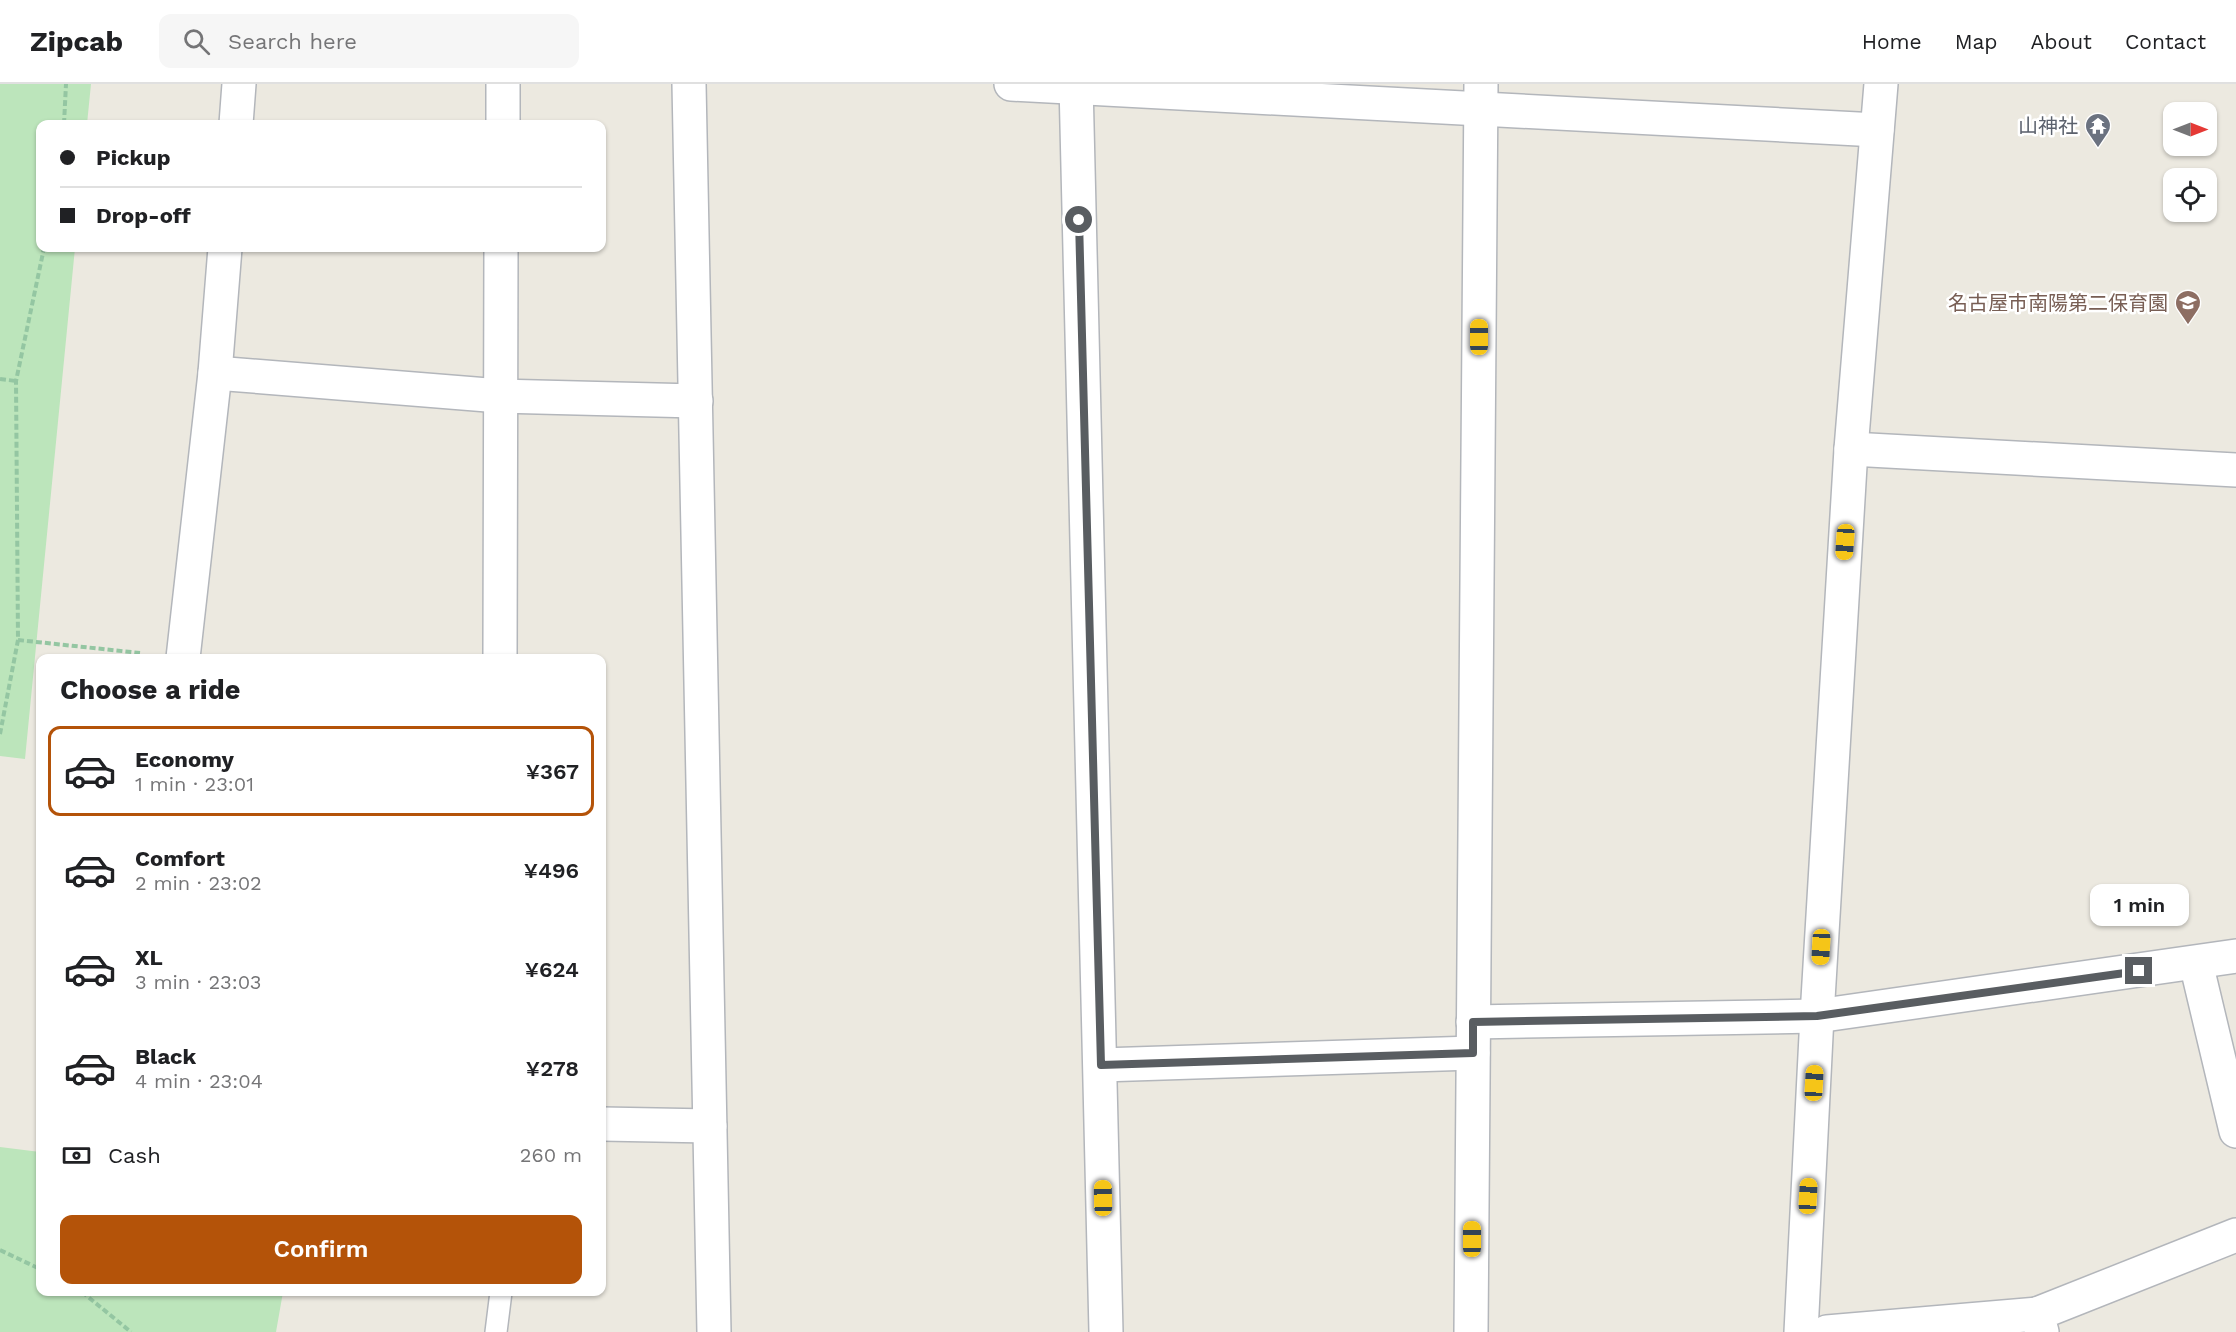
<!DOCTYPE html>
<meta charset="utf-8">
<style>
:root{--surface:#fff;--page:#f6f6f6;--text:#202124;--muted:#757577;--line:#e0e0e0;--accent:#b45309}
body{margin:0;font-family:"Work Sans","Noto Sans JP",sans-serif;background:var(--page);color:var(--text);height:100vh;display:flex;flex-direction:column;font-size:22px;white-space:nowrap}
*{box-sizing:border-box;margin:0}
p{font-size:20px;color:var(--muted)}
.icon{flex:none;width:33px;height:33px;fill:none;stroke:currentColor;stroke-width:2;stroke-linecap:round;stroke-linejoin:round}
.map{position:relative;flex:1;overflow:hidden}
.sheet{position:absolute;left:36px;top:570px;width:570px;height:642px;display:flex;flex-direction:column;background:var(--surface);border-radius:12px;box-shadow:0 2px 4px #0004}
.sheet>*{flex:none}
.top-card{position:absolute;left:36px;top:36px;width:570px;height:132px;border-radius:12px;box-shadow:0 2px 4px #0004;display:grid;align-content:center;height:132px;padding:0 24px;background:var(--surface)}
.needle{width:39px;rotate:90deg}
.tools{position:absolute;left:2163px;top:18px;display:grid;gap:12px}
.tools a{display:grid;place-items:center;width:54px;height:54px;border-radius:12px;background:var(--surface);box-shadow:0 2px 4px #0004;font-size:30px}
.end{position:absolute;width:27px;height:27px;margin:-14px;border:8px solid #595d61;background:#fff;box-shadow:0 0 0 3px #fff}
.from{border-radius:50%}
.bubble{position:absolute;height:42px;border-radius:12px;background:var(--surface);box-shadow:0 2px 4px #0004;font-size:20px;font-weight:600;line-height:42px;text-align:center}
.car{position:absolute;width:18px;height:36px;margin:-18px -9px;border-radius:8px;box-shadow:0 0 4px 2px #0007;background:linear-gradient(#f5c518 24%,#345 0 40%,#f5c518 0 76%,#345 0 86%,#f5c518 0)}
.top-card b{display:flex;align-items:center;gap:21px;height:57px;font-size:22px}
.top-card b+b{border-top:2px solid var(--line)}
.top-card i{width:15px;height:15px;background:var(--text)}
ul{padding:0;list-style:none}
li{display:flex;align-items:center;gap:18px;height:90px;margin:0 12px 9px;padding:0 12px;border:3px solid transparent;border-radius:12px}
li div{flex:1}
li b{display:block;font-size:22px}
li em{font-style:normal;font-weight:600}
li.current{border-color:var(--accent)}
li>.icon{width:54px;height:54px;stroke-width:1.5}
h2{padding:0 24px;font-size:27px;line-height:72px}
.pay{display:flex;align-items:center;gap:15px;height:66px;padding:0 24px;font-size:22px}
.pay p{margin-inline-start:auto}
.button{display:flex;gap:12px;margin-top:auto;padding:12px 24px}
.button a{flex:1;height:69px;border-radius:12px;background:var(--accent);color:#fff;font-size:24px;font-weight:600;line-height:69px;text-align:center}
header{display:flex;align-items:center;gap:36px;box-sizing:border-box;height:84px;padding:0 30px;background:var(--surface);border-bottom:2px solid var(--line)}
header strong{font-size:28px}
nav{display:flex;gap:33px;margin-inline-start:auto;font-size:21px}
.search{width:420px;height:54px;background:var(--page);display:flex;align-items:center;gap:15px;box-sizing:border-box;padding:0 21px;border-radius:12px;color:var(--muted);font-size:22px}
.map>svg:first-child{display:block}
</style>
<header>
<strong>Zipcab</strong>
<div class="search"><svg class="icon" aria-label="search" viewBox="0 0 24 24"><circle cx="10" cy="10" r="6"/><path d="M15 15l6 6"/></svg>Search here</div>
<nav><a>Home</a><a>Map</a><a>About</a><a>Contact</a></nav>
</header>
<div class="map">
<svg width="2236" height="1248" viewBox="0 0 2236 1248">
<rect width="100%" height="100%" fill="#ece9e0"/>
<g fill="#bce5bb">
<polygon points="0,0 91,0 87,40 40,40 40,164 75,164 25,675 0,672"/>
<polygon points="0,1063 40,1068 40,1208 283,1208 276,1248 0,1248"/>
</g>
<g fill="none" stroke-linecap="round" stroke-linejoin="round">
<defs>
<polyline id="lane" points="496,1248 501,1208"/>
<g id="street">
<polyline points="689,0 714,1248"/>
<polyline points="1011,0 1877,46"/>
<polyline points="1076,0 1106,1248"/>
<polyline points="236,40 239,0"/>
<polyline points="503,40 503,0"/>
<polyline points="215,289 500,312 696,317"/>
<polyline points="1851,365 2236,386"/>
<polyline points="183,574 215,289 225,164"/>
<polyline points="500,574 501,164"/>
<polyline points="2196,879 2236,1047"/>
<polyline points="1473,938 1817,932 2236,872"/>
<polyline points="1101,981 1473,969"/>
<polyline points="602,1040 710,1042"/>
<polyline points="1471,1248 1481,0"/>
<polyline points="1801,1248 1817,932 1851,365 1881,0"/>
<polyline points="1827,1248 2037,1230"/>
<polyline points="2042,1248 2037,1230 2236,1151"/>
</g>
</defs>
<use href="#lane" stroke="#b3b6bb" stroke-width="24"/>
<use href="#street" stroke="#b3b6bb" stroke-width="36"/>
<g stroke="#94c6a2" stroke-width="4" stroke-dasharray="6 3" stroke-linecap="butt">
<polyline points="64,40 66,0"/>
<polyline points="0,295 16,297"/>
<polyline points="18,556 140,569"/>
<polyline points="0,650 18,556 16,297 44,164"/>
<polyline points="0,1166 40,1185"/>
<polyline points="82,1208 131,1248"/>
</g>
<use href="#lane" stroke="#fff" stroke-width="21"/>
<use href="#street" stroke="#fff" stroke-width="33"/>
</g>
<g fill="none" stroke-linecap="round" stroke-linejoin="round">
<polyline stroke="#595d61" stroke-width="8" points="1079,136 1101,981 1473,969 1473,938 1817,932 2139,887"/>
</g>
<defs>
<symbol id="temple-pin" viewBox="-11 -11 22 30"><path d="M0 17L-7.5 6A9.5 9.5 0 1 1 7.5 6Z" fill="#6b7280" stroke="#fff"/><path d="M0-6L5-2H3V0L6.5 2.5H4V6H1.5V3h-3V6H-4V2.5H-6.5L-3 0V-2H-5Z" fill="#fff"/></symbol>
<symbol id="school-pin" viewBox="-11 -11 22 30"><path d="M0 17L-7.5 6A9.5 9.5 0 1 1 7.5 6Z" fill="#8d6e63" stroke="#fff"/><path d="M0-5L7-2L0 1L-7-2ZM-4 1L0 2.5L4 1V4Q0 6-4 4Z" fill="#fff"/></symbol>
</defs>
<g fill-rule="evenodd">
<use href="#temple-pin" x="2083" y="27" width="30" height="40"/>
<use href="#school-pin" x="2173" y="204" width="30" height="40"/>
</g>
<g text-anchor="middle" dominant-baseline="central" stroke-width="5" stroke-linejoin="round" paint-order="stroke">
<g font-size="20" fill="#5b616d" stroke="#fff" text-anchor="end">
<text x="2078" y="42">山神社</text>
</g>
<g font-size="20" fill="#785e54" stroke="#fff" text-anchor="end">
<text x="2168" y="219">名古屋市南陽第二保育園</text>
</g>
</g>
</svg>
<div class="tools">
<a><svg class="needle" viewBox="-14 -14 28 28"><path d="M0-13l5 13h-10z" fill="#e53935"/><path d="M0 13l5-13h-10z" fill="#757577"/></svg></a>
<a><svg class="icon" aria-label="locate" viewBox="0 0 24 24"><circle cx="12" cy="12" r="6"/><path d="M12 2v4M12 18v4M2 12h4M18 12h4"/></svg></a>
</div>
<i class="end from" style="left:1079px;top:136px"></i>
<i class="end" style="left:2139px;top:887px"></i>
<div class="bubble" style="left:2090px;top:800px;width:99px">1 min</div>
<i class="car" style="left:1479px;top:253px;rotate:0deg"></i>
<i class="car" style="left:1845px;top:458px;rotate:184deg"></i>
<i class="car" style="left:1821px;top:863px;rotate:183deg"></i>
<i class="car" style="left:1814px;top:999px;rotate:3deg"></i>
<i class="car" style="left:1808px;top:1112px;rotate:3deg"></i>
<i class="car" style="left:1103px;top:1114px;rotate:359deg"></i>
<i class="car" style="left:1472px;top:1155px;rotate:0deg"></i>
<div class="top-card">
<b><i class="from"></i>Pickup</b>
<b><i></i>Drop-off</b>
</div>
<section class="sheet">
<h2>Choose a ride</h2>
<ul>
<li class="current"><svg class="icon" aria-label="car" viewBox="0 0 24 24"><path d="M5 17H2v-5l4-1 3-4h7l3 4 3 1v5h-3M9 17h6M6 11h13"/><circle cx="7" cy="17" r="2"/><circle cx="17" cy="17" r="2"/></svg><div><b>Economy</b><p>1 min · 23:01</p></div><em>¥367</em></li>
<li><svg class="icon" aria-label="car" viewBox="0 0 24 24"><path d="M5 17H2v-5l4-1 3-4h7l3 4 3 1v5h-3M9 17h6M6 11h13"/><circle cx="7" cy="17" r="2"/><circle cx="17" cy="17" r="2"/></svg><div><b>Comfort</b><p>2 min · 23:02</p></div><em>¥496</em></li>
<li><svg class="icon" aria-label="car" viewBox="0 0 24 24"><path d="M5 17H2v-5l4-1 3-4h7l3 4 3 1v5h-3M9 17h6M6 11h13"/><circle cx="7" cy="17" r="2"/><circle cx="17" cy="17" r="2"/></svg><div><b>XL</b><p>3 min · 23:03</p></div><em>¥624</em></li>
<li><svg class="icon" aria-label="car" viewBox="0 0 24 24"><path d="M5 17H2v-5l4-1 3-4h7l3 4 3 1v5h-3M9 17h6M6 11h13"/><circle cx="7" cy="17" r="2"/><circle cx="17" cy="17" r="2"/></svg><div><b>Black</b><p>4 min · 23:04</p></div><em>¥278</em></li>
</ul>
<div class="pay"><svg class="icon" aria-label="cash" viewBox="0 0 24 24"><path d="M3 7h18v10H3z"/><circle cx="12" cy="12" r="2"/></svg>Cash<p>260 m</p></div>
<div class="button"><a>Confirm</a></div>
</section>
</div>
